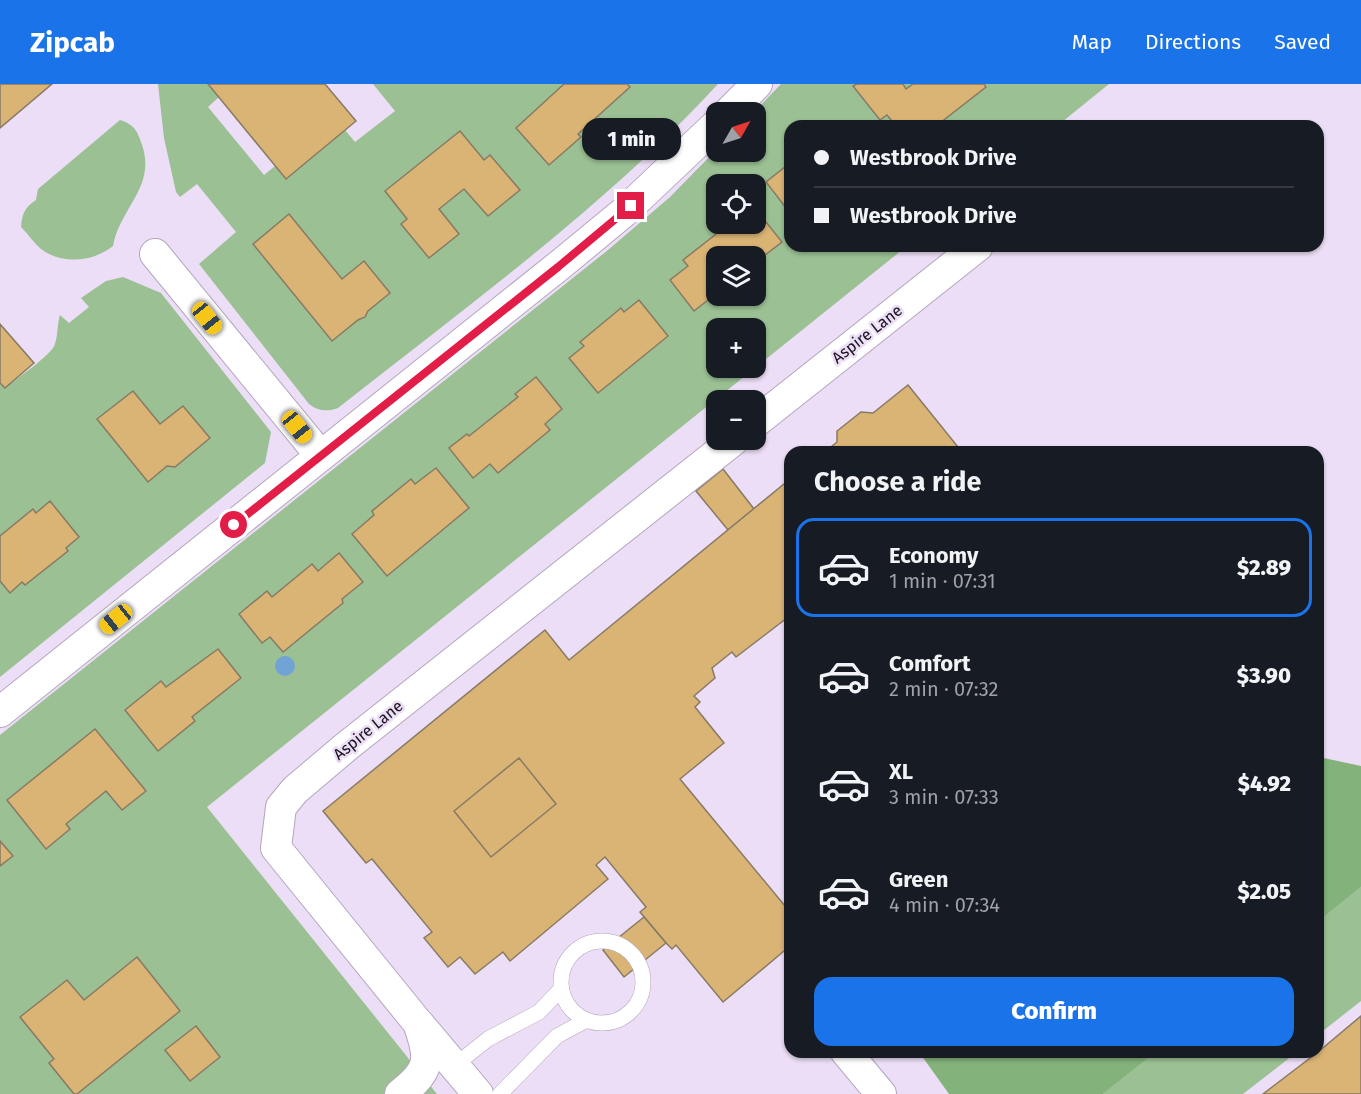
<!DOCTYPE html>
<meta charset="utf-8">
<style>
:root{--surface:#171b24;--page:#242831;--text:#f1f3f6;--muted:#9ea1a6;--line:#363941;--accent:#1a73e8}
body{margin:0;font-family:"Fira Sans",sans-serif;background:var(--page);color:var(--text);height:100vh;display:flex;flex-direction:column;font-size:22px;white-space:nowrap}
*{box-sizing:border-box;margin:0}
p{font-size:20px;color:var(--muted)}
.icon{flex:none;width:33px;height:33px;fill:none;stroke:currentColor;stroke-width:2;stroke-linecap:round;stroke-linejoin:round}
.map{position:relative;flex:1;overflow:hidden}
.panel{position:absolute;left:784px;top:362px;width:540px;height:612px;display:flex;flex-direction:column;background:var(--surface);border-radius:18px;box-shadow:0 2px 4px #0004}
.panel>*{flex:none}
.guide{position:absolute;left:784px;top:36px;width:540px;height:132px;border-radius:18px;box-shadow:0 2px 4px #0004;display:grid;align-content:center;height:132px;padding:0 30px;background:var(--surface)}
.needle{width:39px;rotate:51deg}
.fabs{position:absolute;left:706px;top:18px;display:grid;gap:12px}
.fabs a{display:grid;place-items:center;width:60px;height:60px;border-radius:12px;background:var(--surface);box-shadow:0 2px 4px #0004;font-size:30px}
.end{position:absolute;width:27px;height:27px;margin:-14px;border:8px solid #e11d48;background:#fff;box-shadow:0 0 0 3px #fff}
.from{border-radius:50%}
.bubble{position:absolute;height:42px;border-radius:18px;background:var(--surface);box-shadow:0 2px 4px #0004;font-size:20px;font-weight:800;line-height:42px;text-align:center}
.car{position:absolute;width:18px;height:36px;margin:-18px -9px;border-radius:8px;box-shadow:0 0 4px 2px #0007;background:linear-gradient(#f5c518 24%,#345 0 40%,#f5c518 0 76%,#345 0 86%,#f5c518 0)}
.guide b{display:flex;align-items:center;gap:21px;height:57px;font-size:22px}
.guide b+b{border-top:2px solid var(--line)}
.guide i{width:15px;height:15px;background:var(--text)}
ul{padding:0;list-style:none}
li{display:flex;align-items:center;gap:18px;height:99px;margin:0 12px 9px;padding:0 18px;border:3px solid transparent;border-radius:18px}
li div{flex:1}
li b{display:block;font-size:22px}
li em{font-style:normal;font-weight:800}
li.active{border-color:var(--accent)}
li>.icon{width:54px;height:54px;stroke-width:1.5}
h2{padding:0 30px;font-size:27px;line-height:72px}
.cta{display:flex;gap:12px;margin-top:auto;padding:12px 30px}
.cta a{flex:1;height:69px;border-radius:18px;background:var(--accent);color:#fff;font-size:24px;font-weight:800;line-height:69px;text-align:center}
header{display:flex;align-items:center;gap:36px;box-sizing:border-box;height:84px;padding:0 30px;background:var(--accent);color:#fff}
header strong{font-size:28px}
nav{display:flex;gap:33px;margin-inline-start:auto;font-size:21px}
.map>svg:first-child{display:block}
</style>
<header>
<strong>Zipcab</strong>
<nav><a>Map</a><a>Directions</a><a>Saved</a></nav>
</header>
<div class="map">
<svg width="1361" height="1010" viewBox="0 0 1361 1010">
<rect width="100%" height="100%" fill="#ecdef6"/>
<g fill="#9ac093" fill-rule="evenodd">
<path d="M158,0H208L219,13L208,23L264,91L275,82L286,95L345,46L355,58L395,27L373,0H718C606,122 468,221 338,324C328,328 317,327 309,320L199,180L236,148L197,100L180,113L176,108L164,54Z"/>
<path d="M781,0H1109L1057,42H790V162H907L756,283V244H717V284H755L207,723L437,1010H0V651L608,166L670,113L717,65L756,68L754,28ZM717,100H756V140H717ZM717,172H756V212H717Z"/>
<path d="M120,36C133,40 137,46 141,58C158,102 120,123 113,162C93,178 62,181 41,165C34,159 28,150 21,143C22,130 25,123 36,116L38,105Z"/>
<path d="M123,193L161,209L271,348L265,379L0,593V299L5,304C17,294 52,271 55,260C58,250 57,241 60,231L69,239L89,223L81,214L106,197Z"/>
<polygon points="1361,803 1361,917 1319,950 1319,837"/>
<polygon points="1156,968 1297,968 1243,1010 1103,1010"/>
</g>
<g fill="#83b27b">
<polygon points="1319,673 1361,682 1361,803 1319,837"/>
<polygon points="919,968 1156,968 1103,1010 949,1010"/>
</g>
<circle fill="#71a3d5" cx="285" cy="582" r="10"/>
<g fill="#dab475" stroke="#887a64" stroke-width="1.5">
<polygon points="0,0 52,0 0,44"/>
<polygon points="208,0 325,0 356,37 286,95"/>
<polygon points="564,0 627,0 630,3 578,50 581,53 549,81 516,44"/>
<polygon points="857,0 903,0 906,5 913,0 984,0 986,3 936,42 896,42 887,31 880,36 853,2"/>
<polygon points="460,47 484,76 490,71 520,106 488,132 464,105 439,125 459,150 429,174 401,140 407,135 385,107"/>
<polygon points="790,79 790,129 766,98"/>
<polygon points="758,128 782,158 756,178 756,172 717,172 717,209 694,227 670,196 688,182 683,176 729,140 736,140 739,143 743,140 756,140"/>
<polygon points="289,130 342,195 364,177 390,209 368,227 365,233 358,236 332,257 253,160"/>
<polygon points="639,216 668,252 598,309 569,274 584,262 580,258 621,224 624,228"/>
<polygon points="0,240 34,279 5,304 0,299"/>
<polygon points="536,293 562,325 545,340 550,346 498,389 490,380 473,394 449,364 467,350 469,352 518,313 515,310"/>
<polygon points="908,301 962,368 825,368 837,358 837,347 861,328 873,329"/>
<polygon points="133,307 160,340 183,322 210,354 175,383 167,382 148,398 97,335"/>
<polygon points="436,384 469,424 387,492 352,450 374,431 372,427 411,395 415,400"/>
<polygon points="723,385 754,425 728,446 696,407"/>
<polygon points="790,395 790,538 787,534 736,573 732,568 712,584 715,594 694,612 700,618 695,623 724,659 680,695 790,828 790,862 723,918 676,861 672,865 666,859 640,828 646,823 605,773 596,781 608,795 510,877 503,868 475,890 460,873 448,883 424,854 432,848 372,775 366,779 323,727 545,546 569,576"/>
<polygon points="50,417 79,453 66,464 68,467 25,501 22,498 10,509 0,497 0,452 33,425 36,429"/>
<polygon points="339,469 363,498 342,515 343,519 283,568 270,553 262,559 239,530 267,507 272,513 312,480 318,487"/>
<polygon points="218,565 241,594 192,633 195,637 158,667 125,626 161,597 166,603"/>
<polygon points="95,645 146,707 122,726 106,707 66,740 70,745 46,765 7,716"/>
<polygon points="519,674 556,720 491,773 454,727"/>
<polygon points="0,757 13,772 0,782"/>
<polygon points="644,833 666,859 624,893 603,866"/>
<polygon points="137,873 180,927 77,1010 74,1010 49,979 54,975 20,933 67,896 84,916"/>
<polygon points="1361,932 1361,1010 1263,1010 1318,968"/>
<polygon points="196,942 220,973 190,997 165,966"/>
</g>
<g fill="none" stroke-linecap="round" stroke-linejoin="round">
<defs>
<g id="lane">
<circle cx="602" cy="898" r="41"/>
<polyline points="454,982 488,955 539,928 560,906"/>
<polyline points="500,1010 557,952 585,937"/>
</g>
<g id="street">
<polyline points="729,28 757,0"/>
<polyline points="155,170 320,371"/>
<polyline points="756,338 978,162"/>
<polyline points="0,628 561,180 624,128 717,40"/>
<polyline points="420,941 478,1010"/>
<polyline points="846,968 881,1010"/>
<path d="M400,1010C431,986 431,975 418,939L276,764L281,723L295,706L347,662L734,356"/>
</g>
</defs>
<use href="#lane" stroke="#b4a6bd" stroke-width="16"/>
<use href="#street" stroke="#b4a6bd" stroke-width="32"/>
<use href="#lane" stroke="#fff" stroke-width="15"/>
<use href="#street" stroke="#fff" stroke-width="30"/>
</g>
<g fill="none" stroke-linecap="round" stroke-linejoin="round">
<polyline stroke="#e11d48" stroke-width="8" points="234,441 558,183 631,122"/>
</g>
<g text-anchor="middle" dominant-baseline="central" stroke-width="5" stroke-linejoin="round" paint-order="stroke">
<g font-size="16" fill="#1a141d" stroke="#ecdef6">
<text transform="translate(867 250) rotate(-38)">Aspire Lane</text>
<text transform="translate(368 646) rotate(-39)">Aspire Lane</text>
</g>
</g>
</svg>
<div class="fabs">
<a><svg class="needle" viewBox="-14 -14 28 28"><path d="M0-13l5 13h-10z" fill="#e53935"/><path d="M0 13l5-13h-10z" fill="#9ea1a6"/></svg></a>
<a><svg class="icon" aria-label="locate" viewBox="0 0 24 24"><circle cx="12" cy="12" r="6"/><path d="M12 2v4M12 18v4M2 12h4M18 12h4"/></svg></a>
<a><svg class="icon" aria-label="layers" viewBox="0 0 24 24"><path d="M12 4l9 5-9 5-9-5zM3 14l9 5 9-5"/></svg></a>
<a>+</a>
<a>−</a>
</div>
<i class="end from" style="left:234px;top:441px"></i>
<i class="end" style="left:631px;top:122px"></i>
<div class="bubble" style="left:582px;top:34px;width:99px">1 min</div>
<i class="car" style="left:207px;top:234px;rotate:141deg"></i>
<i class="car" style="left:297px;top:343px;rotate:141deg"></i>
<i class="car" style="left:116px;top:535px;rotate:231deg"></i>
<div class="guide">
<b><i class="from"></i>Westbrook Drive</b>
<b><i></i>Westbrook Drive</b>
</div>
<section class="panel">
<h2>Choose a ride</h2>
<ul>
<li class="active"><svg class="icon" aria-label="car" viewBox="0 0 24 24"><path d="M5 17H2v-5l4-1 3-4h7l3 4 3 1v5h-3M9 17h6M6 11h13"/><circle cx="7" cy="17" r="2"/><circle cx="17" cy="17" r="2"/></svg><div><b>Economy</b><p>1 min · 07:31</p></div><em>$2.89</em></li>
<li><svg class="icon" aria-label="car" viewBox="0 0 24 24"><path d="M5 17H2v-5l4-1 3-4h7l3 4 3 1v5h-3M9 17h6M6 11h13"/><circle cx="7" cy="17" r="2"/><circle cx="17" cy="17" r="2"/></svg><div><b>Comfort</b><p>2 min · 07:32</p></div><em>$3.90</em></li>
<li><svg class="icon" aria-label="car" viewBox="0 0 24 24"><path d="M5 17H2v-5l4-1 3-4h7l3 4 3 1v5h-3M9 17h6M6 11h13"/><circle cx="7" cy="17" r="2"/><circle cx="17" cy="17" r="2"/></svg><div><b>XL</b><p>3 min · 07:33</p></div><em>$4.92</em></li>
<li><svg class="icon" aria-label="car" viewBox="0 0 24 24"><path d="M5 17H2v-5l4-1 3-4h7l3 4 3 1v5h-3M9 17h6M6 11h13"/><circle cx="7" cy="17" r="2"/><circle cx="17" cy="17" r="2"/></svg><div><b>Green</b><p>4 min · 07:34</p></div><em>$2.05</em></li>
</ul>
<div class="cta"><a>Confirm</a></div>
</section>
</div>
